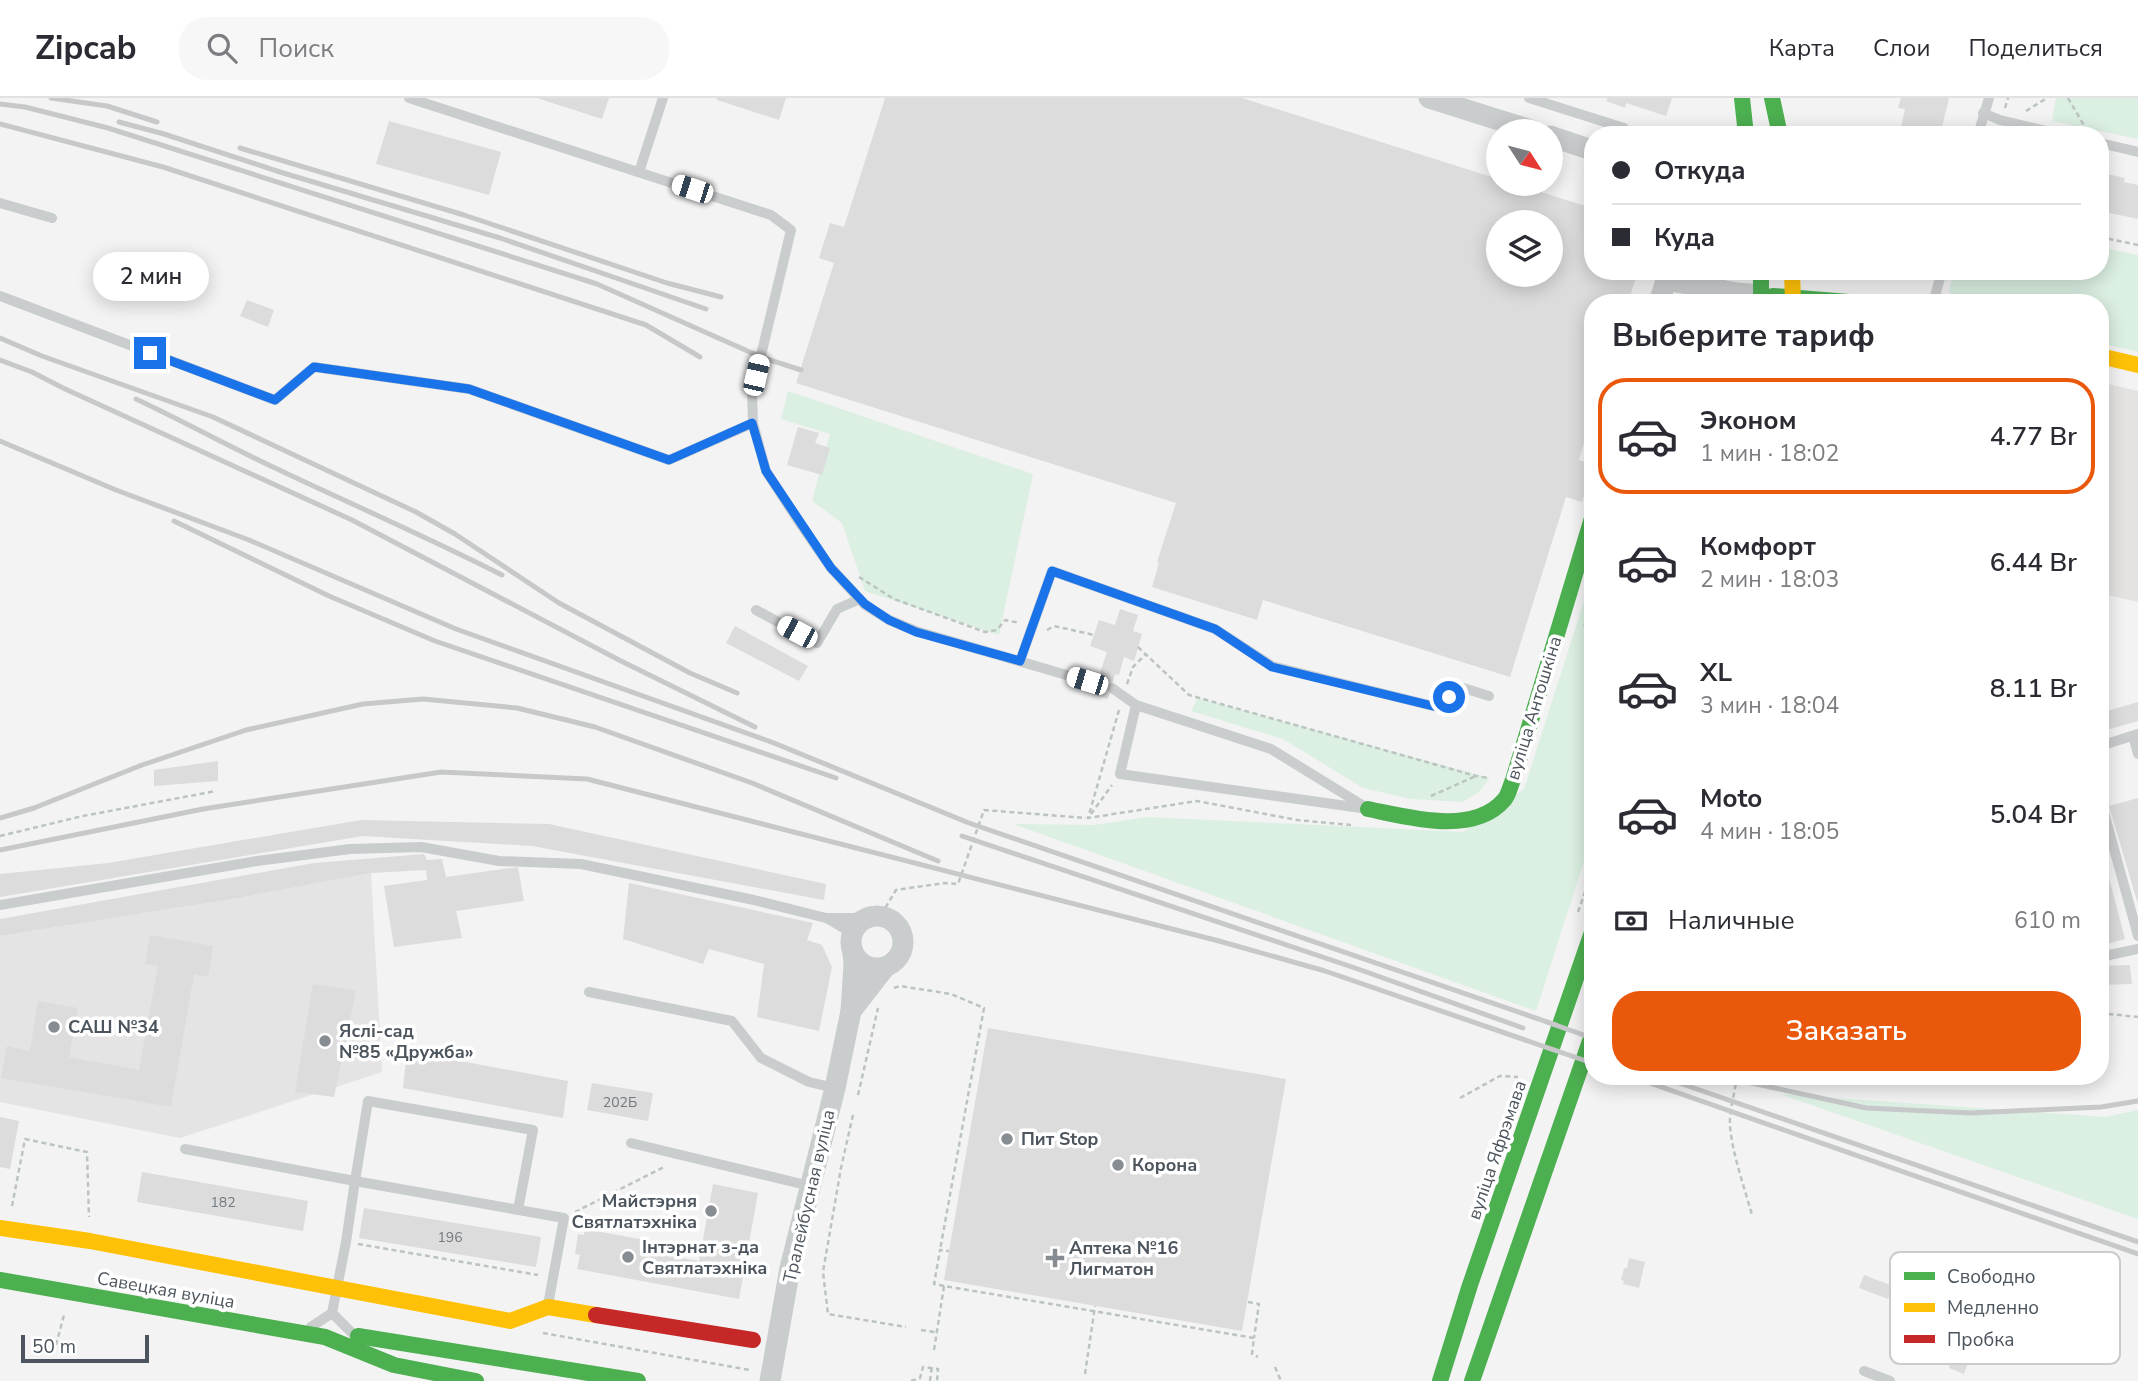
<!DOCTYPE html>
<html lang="ru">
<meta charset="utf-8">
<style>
:root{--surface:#fff;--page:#f7f7f7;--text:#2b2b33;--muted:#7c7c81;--line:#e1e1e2;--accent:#ea580c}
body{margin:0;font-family:"Nunito Sans",sans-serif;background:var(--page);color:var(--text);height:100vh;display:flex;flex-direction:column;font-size:26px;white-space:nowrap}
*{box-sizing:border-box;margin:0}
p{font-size:23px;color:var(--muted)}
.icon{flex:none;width:38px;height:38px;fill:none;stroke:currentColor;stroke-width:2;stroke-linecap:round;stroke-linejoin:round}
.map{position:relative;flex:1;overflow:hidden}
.panel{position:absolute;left:1584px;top:196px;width:525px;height:791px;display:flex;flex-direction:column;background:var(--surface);border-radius:28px;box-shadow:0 4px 18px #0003}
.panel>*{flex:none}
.guide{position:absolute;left:1584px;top:28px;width:525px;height:154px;border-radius:28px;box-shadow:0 4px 18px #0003;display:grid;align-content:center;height:154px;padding:0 28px;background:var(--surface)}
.needle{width:46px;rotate:126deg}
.controls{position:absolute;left:1486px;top:21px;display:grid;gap:14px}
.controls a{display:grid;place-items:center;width:77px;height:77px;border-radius:50%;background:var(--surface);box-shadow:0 4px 18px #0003;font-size:35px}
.scale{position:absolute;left:21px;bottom:18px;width:128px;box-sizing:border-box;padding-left:7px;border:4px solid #4c555d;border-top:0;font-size:19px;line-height:24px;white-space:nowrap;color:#4c555d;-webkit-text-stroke:5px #fff;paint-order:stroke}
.end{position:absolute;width:32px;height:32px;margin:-16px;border:9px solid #1a73e8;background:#fff;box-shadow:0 0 0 4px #fff}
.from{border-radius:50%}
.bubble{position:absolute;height:49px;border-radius:24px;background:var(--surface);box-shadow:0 4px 18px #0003;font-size:23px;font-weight:600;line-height:49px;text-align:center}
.car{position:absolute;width:21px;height:42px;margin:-21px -10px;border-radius:9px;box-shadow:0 0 5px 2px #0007;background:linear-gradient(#fff 24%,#345 0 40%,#fff 0 76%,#345 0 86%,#fff 0)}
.guide b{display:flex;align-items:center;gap:24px;height:66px;font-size:26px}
.guide b+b{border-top:2px solid var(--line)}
.guide i{width:18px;height:18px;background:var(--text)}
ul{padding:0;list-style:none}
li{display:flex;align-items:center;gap:21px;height:116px;margin:0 14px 10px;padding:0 14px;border:4px solid transparent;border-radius:28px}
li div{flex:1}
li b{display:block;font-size:26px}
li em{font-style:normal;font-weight:600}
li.current{border-color:var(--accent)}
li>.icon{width:63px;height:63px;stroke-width:1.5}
h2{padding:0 28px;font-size:32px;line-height:84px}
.pay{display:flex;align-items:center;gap:18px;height:77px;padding:0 28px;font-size:26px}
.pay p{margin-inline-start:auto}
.primary-button{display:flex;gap:14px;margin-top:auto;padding:14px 28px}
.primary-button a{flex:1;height:80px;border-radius:28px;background:var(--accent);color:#fff;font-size:28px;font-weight:600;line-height:80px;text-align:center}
header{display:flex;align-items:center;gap:42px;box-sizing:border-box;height:98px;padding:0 35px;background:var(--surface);border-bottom:2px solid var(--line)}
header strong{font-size:33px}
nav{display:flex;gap:38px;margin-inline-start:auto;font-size:24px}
.search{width:490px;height:63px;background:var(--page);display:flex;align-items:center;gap:18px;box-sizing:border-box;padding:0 24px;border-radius:28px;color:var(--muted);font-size:26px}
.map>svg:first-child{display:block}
</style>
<header>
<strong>Zipcab</strong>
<div class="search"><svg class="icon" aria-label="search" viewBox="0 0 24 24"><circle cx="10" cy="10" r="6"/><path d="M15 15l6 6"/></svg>Поиск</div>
<nav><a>Карта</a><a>Слои</a><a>Поделиться</a></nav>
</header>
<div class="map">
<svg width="2138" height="1283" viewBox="0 0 2138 1283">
<rect width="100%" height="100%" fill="#f3f3f3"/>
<polygon fill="#e4e3e1" points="2100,284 2138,293 2138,504 2100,495"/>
<polygon fill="#e5e4e4" points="371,775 382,974 180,1040 0,1004 0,838 233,801"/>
<g fill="#dbefe2">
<polygon points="2056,0 2138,0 2138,41 2052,23"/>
<polygon points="2100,149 2138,157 2138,254 2100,245 2100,205 1954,205 1949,192 1954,173 2100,173"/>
<polygon points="788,293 1033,376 999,537 865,493 842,425 812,403 830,336 781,321"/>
<polygon points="1592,478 1592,738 1536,913 1013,726 1095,727 1147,719 1463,734 1524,691"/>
<polygon points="1198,600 1490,680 1479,694 1462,704 1411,701 1363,690 1283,641 1191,613"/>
<polygon points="1780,996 2106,1019 2138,1012 2138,1121"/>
</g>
<g fill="#dcdcdd" fill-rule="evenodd">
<polygon points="537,0 609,0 602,21"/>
<polygon points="717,0 786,0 779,22 717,2"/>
<path d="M885,0H1242L1498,81V86H1515L1592,110V173H1638L1628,205H1592V318L1579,362L1592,366V370L1582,404L1566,399L1510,579L1263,502L1257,522L1152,489L1159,465L1157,464L1176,405L796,285L834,165L819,160L830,125L844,129ZM1498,124H1550V177H1498Z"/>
<polygon points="1608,0 1672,0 1666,18 1626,5 1625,10 1606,3"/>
<polygon points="1901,0 1949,0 1940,37 1906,37 1906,35 1900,34 1905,11 1898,10"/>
<polygon points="389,23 501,54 489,97 376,66"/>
<polygon points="2102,75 2125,80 2124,84 2138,87 2138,121 2100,113 2100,78 2102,78"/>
<polygon points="247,202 274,212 268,229 240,218"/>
<polygon points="798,329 819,335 815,345 830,350 822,377 787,367"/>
<polygon points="1120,511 1138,517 1133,533 1142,536 1134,563 1124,559 1119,577 1115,576 1108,601 1084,594 1090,572 1100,575 1107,554 1090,548 1099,522 1115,527"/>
<polygon points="735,528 808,568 799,583 726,545"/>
<polygon points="2138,604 2138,623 2100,634 2100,615"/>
<polygon points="218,663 218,683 154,688 154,672"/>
<polygon points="2138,700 2138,803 2137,803 2109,708"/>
<polygon points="361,722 549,726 826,786 824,802 532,748 363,738 0,799 0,776 108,765"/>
<polygon points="2100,746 2125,841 2100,848"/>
<polygon points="424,756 427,762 442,761 446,779 518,769 524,803 456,813 462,840 394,849 384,788 427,782 426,772 371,775 233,801 0,838 0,821 314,765"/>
<polygon points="629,785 813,825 807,842 822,847 832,869 819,933 757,919 764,866 709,851 703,866 623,841"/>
<polygon points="150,837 213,848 208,879 194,876 171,1009 1,980 7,948 30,953 38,903 78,910 69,959 139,972 158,868 145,866"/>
<polygon points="2130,867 2132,886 2100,887 2100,868"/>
<polygon points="313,886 356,893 334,999 295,994"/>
<polygon points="988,930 1286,981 1242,1233 944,1182"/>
<polygon points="407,953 568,983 563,1020 403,990"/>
<polygon points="592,985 653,995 648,1023 587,1012"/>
<polygon points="0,1019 19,1023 10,1071 0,1069"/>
<polygon points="142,1074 308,1103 303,1133 137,1104"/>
<polygon points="713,1086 758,1095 739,1201 577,1171 580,1157 575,1156 578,1136 584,1137 585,1131 673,1147 671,1158 699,1163"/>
<polygon points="364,1110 541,1139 536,1169 359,1140"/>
<polygon points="1629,1160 1645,1164 1639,1190 1623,1186 1624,1183 1621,1182 1624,1170 1627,1170"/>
<polygon points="1864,1177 1893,1188 1888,1201 1859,1190"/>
<polygon points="1944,1243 1972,1253 1964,1276 1949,1270 1951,1263 1938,1258"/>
</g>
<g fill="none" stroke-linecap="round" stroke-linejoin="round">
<g stroke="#bbc4c1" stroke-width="2.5" stroke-dasharray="5 3.5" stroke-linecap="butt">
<polyline points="2068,0 2089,36"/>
<polyline points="2005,10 2008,0"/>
<polyline points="2026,13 2047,0"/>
<polyline points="1842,30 1853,37"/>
<polyline points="2100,139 2138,147"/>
<polyline points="1869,173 1870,178 1875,173"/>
<polyline points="859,479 894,501 985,534 997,532 1005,522 1020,525"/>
<polyline points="1584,528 1592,516"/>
<polyline points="1047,532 1054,528 1094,537"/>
<polyline points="1138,549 1189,597 1476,678 1489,680"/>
<polyline points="1127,586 1133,569 1146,556"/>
<polyline points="1119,612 1088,720 1197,703 1297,722 1351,727"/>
<polyline points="1431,698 1476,678"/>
<polyline points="1091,716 1112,687"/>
<polyline points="0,738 83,718 216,693"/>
<polyline points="1578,814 1592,774"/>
<polyline points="881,817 896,792 944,785 958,786 984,712 1086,720"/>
<polyline points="894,890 900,888 951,896 984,910 940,1152"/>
<polyline points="2100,915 2138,919"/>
<path d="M1737,978C1735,995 1729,1012 1730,1029C1733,1058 1744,1088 1752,1117"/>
<polyline points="858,997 878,910"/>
<polyline points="1460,1000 1500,978 1518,979"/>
<polyline points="853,1017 841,1070 823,1174 828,1216 906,1229"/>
<polyline points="12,1108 25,1041 87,1054 89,1119"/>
<polyline points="575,1114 666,1068"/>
<polyline points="358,1146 538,1177"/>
<polyline points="944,1188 934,1186 940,1152 949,1153"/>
<polyline points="1248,1204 1259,1206 1254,1240"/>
<polyline points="921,1232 935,1234"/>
<polyline points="543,1235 750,1272"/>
<polyline points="56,1247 64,1217"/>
<polyline points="934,1252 944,1188 1254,1240 1252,1256 1258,1259"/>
<polyline points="1275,1269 1281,1283"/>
<polyline points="1085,1276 1095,1208"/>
<polyline points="911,1283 920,1280 923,1269 938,1271 937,1283"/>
<polyline points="930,1283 932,1267"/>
</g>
<g stroke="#cacdce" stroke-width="10">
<polyline points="409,0 771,117 791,132 752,295 753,325 766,373 801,427 831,470 865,507 889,522 916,533 1087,583"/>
<polyline points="1529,0 1624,30 1622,37"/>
<polyline points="1983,15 2000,22 2063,37"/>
<polyline points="1978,37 1989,0"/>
<polyline points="2100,45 2138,54"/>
<polyline points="639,74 663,0"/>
<polyline points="0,105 52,120"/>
<polyline points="0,198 275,302 314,269 469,291 669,362 753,325"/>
<polyline points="1933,205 1942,173"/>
<polyline points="756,512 817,545 837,511 860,501"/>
<polyline points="1020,563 1052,473 1215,531 1272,568 1437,609 1460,589 1489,598"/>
<polyline points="1112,590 1136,607 1271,651 1362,707"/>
<polyline points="1136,607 1120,676 1368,711"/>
<polyline points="2133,638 2138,656"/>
<polyline points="2100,648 2138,636"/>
<polyline points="2100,700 2138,838"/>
<polyline points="0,807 257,763 350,751 421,749 499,763 581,766 754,802 826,820 865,820"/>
<polyline points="828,821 847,832 851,841"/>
<polyline points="2100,859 2138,851"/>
<polyline points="589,894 732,923 761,960 809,984 835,990"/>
<polyline points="631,1045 810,1088"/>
<polyline points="185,1051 355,1083 368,1003 533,1032 518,1112"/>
<polyline points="332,1215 354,1237"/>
<polyline points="311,1229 332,1215 346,1144 355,1083 564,1120 548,1207"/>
<polyline points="1864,1273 1890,1283"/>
</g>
<g stroke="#cacdce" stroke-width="21">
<polyline points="1429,0 1534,33"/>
<polyline points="1550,38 1592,52"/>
<polyline points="1666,182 1737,195 1762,197"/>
<polyline points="1659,205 1669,173"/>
<circle cx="877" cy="844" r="26"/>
<polyline points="851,913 885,869"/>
<polyline points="770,1283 790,1170 835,990 851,913 854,866 853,854"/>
</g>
<g stroke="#4caf50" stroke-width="16">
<polyline points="1742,0 1746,37"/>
<polyline points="1772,0 1780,37"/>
<polyline points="1761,173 1761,205"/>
<polyline points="1773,198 1861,205"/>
<path d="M1368,711C1408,719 1473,738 1504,702C1509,697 1510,688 1513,682L1592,420"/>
<polyline points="0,1182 325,1239 394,1267 476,1283"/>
<polyline points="358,1238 638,1283"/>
<polyline points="1440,1283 1470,1187 1592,834"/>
<polyline points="1472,1283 1592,937"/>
</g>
<g stroke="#ffc107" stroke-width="16">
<polyline points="1792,173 1793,205"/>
<polyline points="2100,258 2138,267"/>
<polyline points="0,1130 90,1143 510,1223 548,1209 596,1217"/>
</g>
<polyline stroke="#c62828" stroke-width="16" points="596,1217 753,1242"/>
<g stroke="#c6c8c9" stroke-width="5">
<polyline points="51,0 107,8 157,24"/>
<polyline points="0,6 25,9 108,30 597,186 761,259 801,272"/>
<polyline points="119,24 164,36 280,74 500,140 706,211"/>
<polyline points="0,26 163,69 646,227 700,259"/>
<polyline points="240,50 464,117 667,185 721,199"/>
<polyline points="0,240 42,258 213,319 416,414 455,436 559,505 690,575 737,595"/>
<polyline points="0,262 32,274 63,290 352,422 619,562 755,629"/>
<path d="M136,301C183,323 228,348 275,370C351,406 427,439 502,477"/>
<polyline points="0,343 116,392 249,442 456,531 774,645 969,725 1556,927"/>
<polyline points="174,423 329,498 435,543 836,680"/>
<polyline points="0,720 34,710 142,667 246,632 363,606 423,601 517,610 595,629 752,685 938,763"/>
<polyline points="962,738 1358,871 1523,930"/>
<polyline points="0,752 203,711 441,674 587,681 1219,843 1325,873 1592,965"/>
<polyline points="1547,924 1592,940"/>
<polyline points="1630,978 2138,1156"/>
<polyline points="1720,978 1866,1010 1971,1015 2101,1009 2138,1003"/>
<polyline points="1665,980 2138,1144"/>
</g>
</g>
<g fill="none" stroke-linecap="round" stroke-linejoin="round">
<polyline stroke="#1a73e8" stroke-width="9" points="150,255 275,302 314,269 469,291 669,362 752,325 766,373 831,470 865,506 889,522 916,534 1020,563 1052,473 1215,531 1272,569 1437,609 1449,599"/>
</g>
<g fill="#868c92" stroke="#fff" stroke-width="2.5">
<circle cx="54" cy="929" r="7"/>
<circle cx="325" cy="943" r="7"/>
<circle cx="1007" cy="1041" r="7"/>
<circle cx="1118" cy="1067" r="7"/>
<circle cx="711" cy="1113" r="7"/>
<circle cx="628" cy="1159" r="7"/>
<path d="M1051.5 1149.5h7v7h7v7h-7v7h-7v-7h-7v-7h7z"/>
</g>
<g text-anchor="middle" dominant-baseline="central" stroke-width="7" stroke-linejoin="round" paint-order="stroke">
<g font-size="14" fill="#71787e">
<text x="620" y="1004">202Б</text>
<text x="223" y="1104">182</text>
<text x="450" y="1139">196</text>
</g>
<g font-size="18" fill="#4c555d" stroke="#fff">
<text transform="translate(1534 610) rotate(-73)">вуліца Антошкіна</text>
<text transform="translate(1497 1052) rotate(-71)">вуліца Яфрэмава</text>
<text transform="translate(809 1098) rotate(-77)">Тралейбусная вуліца</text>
<text transform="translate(166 1192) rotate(10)">Савецкая вуліца</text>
</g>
<g font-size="18" font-weight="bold" fill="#4c555d" stroke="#fff" text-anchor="start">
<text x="68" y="929">САШ №34</text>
<text x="339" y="933">Яслі-сад<tspan x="339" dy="21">№85 «Дружба»</tspan></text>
<text x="1021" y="1041">Пит Stop</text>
<text x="1132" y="1067">Корона</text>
<text x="697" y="1103" text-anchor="end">Майстэрня<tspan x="697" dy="21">Святлатэхніка</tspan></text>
<text x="642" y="1149">Інтэрнат з-да<tspan x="642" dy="21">Святлатэхніка</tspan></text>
<text x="1069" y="1150">Аптека №16<tspan x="1069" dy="21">Лигматон</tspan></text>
</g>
</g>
<rect x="1890" y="1154" width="230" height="112" rx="10" fill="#fff" stroke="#c9ccce" stroke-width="2"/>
<rect x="1904" y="1174" width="31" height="8" fill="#4caf50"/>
<rect x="1904" y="1205" width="31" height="9" fill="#ffc107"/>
<rect x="1904" y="1237" width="31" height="8" fill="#c62828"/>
<g font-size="19" fill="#4c555d">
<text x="1947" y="1185">Свободно</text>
<text x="1947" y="1216">Медленно</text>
<text x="1947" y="1248">Пробка</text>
</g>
</svg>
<div class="controls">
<a><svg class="needle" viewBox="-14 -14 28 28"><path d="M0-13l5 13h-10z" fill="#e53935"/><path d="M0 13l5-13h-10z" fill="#7c7c81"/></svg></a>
<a><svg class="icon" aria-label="layers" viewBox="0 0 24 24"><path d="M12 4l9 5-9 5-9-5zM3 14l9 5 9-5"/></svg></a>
</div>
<div class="scale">50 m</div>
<i class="end from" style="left:1449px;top:599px"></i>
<i class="end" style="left:150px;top:255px"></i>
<div class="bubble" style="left:93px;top:154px;width:116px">2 мин</div>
<i class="car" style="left:692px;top:91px;rotate:288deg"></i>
<i class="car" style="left:756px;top:277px;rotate:13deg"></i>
<i class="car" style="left:797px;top:534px;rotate:298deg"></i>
<i class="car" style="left:1087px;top:583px;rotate:287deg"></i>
<div class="guide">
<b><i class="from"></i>Откуда</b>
<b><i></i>Куда</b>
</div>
<section class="panel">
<h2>Выберите тариф</h2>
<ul>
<li class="current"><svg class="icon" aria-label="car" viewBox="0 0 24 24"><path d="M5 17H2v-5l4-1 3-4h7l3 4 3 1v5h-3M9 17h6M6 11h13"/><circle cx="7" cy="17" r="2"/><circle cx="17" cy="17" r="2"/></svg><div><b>Эконом</b><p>1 мин · 18:02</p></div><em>4.77 Br</em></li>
<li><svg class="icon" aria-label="car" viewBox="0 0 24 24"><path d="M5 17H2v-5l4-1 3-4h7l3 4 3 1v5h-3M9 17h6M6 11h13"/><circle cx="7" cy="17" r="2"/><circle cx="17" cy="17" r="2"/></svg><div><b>Комфорт</b><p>2 мин · 18:03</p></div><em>6.44 Br</em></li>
<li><svg class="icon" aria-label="car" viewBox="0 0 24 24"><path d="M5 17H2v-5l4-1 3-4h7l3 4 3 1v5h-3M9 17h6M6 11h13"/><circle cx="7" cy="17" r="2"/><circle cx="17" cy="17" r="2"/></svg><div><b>XL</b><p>3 мин · 18:04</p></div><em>8.11 Br</em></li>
<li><svg class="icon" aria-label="car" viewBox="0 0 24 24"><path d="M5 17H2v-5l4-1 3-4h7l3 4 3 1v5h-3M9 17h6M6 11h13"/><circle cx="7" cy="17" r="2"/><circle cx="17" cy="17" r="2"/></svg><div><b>Moto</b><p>4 мин · 18:05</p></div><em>5.04 Br</em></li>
</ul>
<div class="pay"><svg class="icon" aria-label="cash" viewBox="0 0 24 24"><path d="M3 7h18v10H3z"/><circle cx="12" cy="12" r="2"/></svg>Наличные<p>610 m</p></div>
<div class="primary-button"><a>Заказать</a></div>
</section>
</div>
